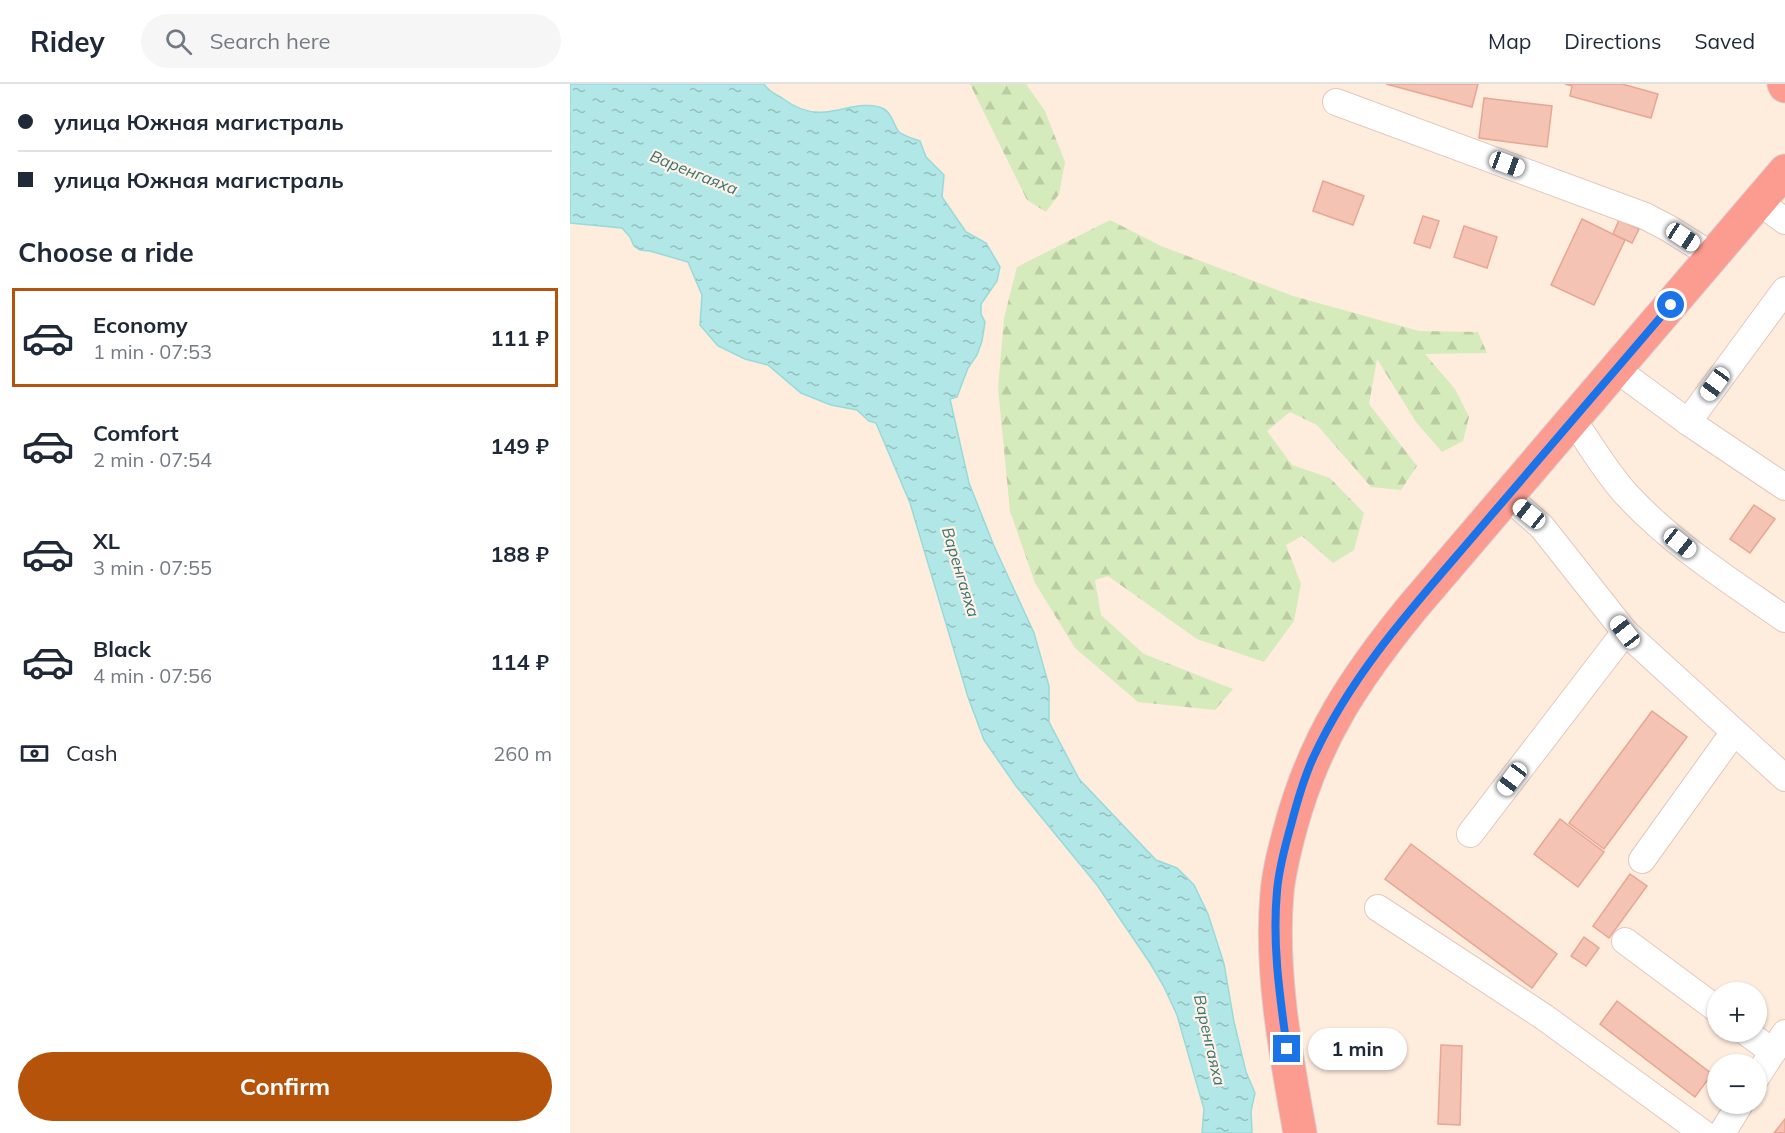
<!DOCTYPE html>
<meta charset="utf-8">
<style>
:root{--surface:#fff;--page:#f6f6f7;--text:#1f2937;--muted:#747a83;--line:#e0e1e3;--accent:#b45309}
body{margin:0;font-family:Mulish,sans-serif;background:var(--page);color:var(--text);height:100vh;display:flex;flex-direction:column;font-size:22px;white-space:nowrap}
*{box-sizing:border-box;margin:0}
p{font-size:20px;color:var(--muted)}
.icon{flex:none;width:33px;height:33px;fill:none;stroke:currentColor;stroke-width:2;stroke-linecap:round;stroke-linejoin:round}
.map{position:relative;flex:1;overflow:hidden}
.panel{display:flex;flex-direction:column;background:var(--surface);width:570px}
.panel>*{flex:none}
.top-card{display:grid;align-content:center;height:132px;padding:0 18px;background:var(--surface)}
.buttons{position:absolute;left:1137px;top:898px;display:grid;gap:12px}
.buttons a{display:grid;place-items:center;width:60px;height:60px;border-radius:50%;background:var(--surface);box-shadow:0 2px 4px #0004;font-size:30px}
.end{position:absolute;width:27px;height:27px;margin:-14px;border:8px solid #1a73e8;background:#fff;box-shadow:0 0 0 3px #fff}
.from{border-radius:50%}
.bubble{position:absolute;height:42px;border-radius:21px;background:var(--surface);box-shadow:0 2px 4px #0004;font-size:20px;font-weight:700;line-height:42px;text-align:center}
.car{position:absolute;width:18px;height:36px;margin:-18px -9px;border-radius:8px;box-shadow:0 0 4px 2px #0007;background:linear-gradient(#fff 24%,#345 0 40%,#fff 0 76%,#345 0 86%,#fff 0)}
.top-card b{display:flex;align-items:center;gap:21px;height:57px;font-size:22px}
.top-card b+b{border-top:2px solid var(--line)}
.top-card i{width:15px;height:15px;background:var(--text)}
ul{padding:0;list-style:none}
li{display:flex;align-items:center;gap:18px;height:99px;margin:0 12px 9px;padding:0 6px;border:3px solid transparent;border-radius:0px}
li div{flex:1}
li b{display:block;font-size:22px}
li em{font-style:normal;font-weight:700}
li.selected{border-color:var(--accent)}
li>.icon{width:54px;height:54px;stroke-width:1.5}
h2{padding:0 18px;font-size:27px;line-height:72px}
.pay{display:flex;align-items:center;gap:15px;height:66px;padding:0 18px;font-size:22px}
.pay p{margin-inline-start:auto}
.cta{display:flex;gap:12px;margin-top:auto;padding:12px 18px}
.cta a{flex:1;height:69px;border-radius:36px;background:var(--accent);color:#fff;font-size:24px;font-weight:700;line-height:69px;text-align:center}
header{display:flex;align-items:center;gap:36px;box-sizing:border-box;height:84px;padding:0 30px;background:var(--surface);border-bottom:2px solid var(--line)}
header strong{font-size:28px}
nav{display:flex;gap:33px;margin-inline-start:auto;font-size:21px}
.search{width:420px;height:54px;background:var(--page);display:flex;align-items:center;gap:15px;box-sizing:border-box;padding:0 21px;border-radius:33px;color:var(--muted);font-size:22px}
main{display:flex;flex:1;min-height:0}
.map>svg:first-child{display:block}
</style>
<header>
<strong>Ridey</strong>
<div class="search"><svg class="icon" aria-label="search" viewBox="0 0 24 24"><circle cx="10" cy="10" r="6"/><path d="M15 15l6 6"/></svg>Search here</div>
<nav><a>Map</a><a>Directions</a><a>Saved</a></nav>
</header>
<main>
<section class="panel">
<div class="top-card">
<b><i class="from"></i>улица Южная магистраль</b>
<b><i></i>улица Южная магистраль</b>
</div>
<h2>Choose a ride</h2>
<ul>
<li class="selected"><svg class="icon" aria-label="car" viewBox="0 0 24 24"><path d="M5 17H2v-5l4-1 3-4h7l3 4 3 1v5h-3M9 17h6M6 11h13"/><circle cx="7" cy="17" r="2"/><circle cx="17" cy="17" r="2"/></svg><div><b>Economy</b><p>1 min · 07:53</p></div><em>111 ₽</em></li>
<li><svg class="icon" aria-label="car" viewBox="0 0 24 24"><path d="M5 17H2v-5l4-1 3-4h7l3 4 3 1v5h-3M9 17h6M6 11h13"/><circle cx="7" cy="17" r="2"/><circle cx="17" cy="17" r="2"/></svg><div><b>Comfort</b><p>2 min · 07:54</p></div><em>149 ₽</em></li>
<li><svg class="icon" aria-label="car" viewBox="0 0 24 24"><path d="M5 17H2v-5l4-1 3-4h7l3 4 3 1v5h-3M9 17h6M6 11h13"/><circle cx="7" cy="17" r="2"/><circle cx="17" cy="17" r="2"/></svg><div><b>XL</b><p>3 min · 07:55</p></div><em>188 ₽</em></li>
<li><svg class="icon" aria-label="car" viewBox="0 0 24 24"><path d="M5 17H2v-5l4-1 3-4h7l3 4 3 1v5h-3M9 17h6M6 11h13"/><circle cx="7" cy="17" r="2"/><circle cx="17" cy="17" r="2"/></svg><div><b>Black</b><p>4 min · 07:56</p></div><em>114 ₽</em></li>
</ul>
<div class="pay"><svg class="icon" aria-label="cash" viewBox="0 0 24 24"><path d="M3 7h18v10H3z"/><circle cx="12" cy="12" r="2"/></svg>Cash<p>260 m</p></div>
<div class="cta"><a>Confirm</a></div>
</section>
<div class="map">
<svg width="1215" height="1049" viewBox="0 0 1215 1049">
<defs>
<pattern id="forest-firs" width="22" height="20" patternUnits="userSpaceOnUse" patternTransform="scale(1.5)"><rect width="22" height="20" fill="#d6ebbc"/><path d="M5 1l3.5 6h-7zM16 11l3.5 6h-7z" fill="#bbcba3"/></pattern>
<pattern id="water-ripples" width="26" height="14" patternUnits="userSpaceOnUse" patternTransform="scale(1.5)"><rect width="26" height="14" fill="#b1e8e7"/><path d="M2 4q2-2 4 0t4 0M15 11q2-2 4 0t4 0" fill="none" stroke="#95bebd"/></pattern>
</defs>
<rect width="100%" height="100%" fill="#feecdd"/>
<g fill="url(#forest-firs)">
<polygon points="400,0 456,0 475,27 495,78 489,110 476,128 457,116"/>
<polygon points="540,136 591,162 723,212 849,247 908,248 917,269 855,270 885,305 899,333 893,357 872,368 846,338 807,275 799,320 847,382 831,406 801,403 747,341 720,328 697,347 722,381 760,394 794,429 784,466 763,479 732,452 716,461 731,500 724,537 694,578 627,555 538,492 525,496 531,531 574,570 663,605 645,626 568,618 505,564 465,499 440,427 428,304 434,234 447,183"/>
</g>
<path fill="url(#water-ripples)" stroke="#97dada" stroke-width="1.5" d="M0,0H194C198,7 205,10 212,14C224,23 239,30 255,28C272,27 297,16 314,25C323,30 323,41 329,48C334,52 344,55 350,57L356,73L374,91L372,113L396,148L416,159L430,183L427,197L411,220V230L415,238L412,257L407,271L398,284L387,313L380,315L399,399L424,462L464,549L479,602V638L509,695L586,776L607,784L624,801L638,830L654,880L664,938L676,988L685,1009L681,1027L682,1049H632L634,1025L607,931L593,901L580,879L527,801L446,702L414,656L398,613L340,419L306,339L299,337L287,326L261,321L231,309L198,281L175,275L148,262L130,241L132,211L118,178L80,167L70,166L64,162L60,153L52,144L0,139Z"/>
<g fill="#f5c3b3" stroke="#e8a693" stroke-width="1.5">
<polygon points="816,0 908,0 902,23"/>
<polygon points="995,0 1052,0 1088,10 1081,34 1000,12 1002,2"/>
<polygon points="914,14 982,22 977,63 909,54"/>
<polygon points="753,97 794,112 783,141 743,127"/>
<polygon points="853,132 869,137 860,164 844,159"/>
<polygon points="1012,135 1055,156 1024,221 981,201"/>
<polygon points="1049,136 1069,145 1062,159 1043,150"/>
<polygon points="894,142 927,153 917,184 884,173"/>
<polygon points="1184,421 1205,435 1180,469 1160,455"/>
<polygon points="1082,627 1117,653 1034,765 999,739"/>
<polygon points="990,735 1034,768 1008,803 964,770"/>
<polygon points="841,760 987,870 962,904 815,795"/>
<polygon points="1060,790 1077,802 1039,854 1023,842"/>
<polygon points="1014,853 1029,864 1016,882 1001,872"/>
<polygon points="1047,917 1142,990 1125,1013 1030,940"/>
<polygon points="871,961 892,962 890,1041 868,1040"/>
<polygon points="1215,1035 1215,1049 1204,1049"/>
</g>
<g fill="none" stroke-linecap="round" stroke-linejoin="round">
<defs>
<g id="minor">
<polyline points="766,18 1075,132 1098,144 1143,172"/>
<polyline points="1189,118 1215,137"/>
<polyline points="1046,285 1118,338 1215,403"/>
<path d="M1003,336C1020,360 1036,388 1056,410C1102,460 1160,497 1215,535"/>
<polyline points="1118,338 1215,206"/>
<polyline points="937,412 972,443 1055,548 1215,694"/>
<polyline points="900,750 1055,548"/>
<polyline points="1072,776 1164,648"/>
<polyline points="808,824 974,933 1133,1049"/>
<polyline points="1055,857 1148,926"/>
<polyline points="1176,948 1203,968"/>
<polyline points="1186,994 1215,949"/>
<polyline points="1152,1049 1170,1020"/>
</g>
<g id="highway">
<polyline points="1214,0 1215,2"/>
<path d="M730,1049C716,971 700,888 707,809C709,786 715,764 721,742C745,654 785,594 842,524L1215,87"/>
</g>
</defs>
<use href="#minor" stroke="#e4c8bc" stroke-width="28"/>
<use href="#highway" stroke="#dbd1cf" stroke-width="35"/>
<use href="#minor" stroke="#fff" stroke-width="26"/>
<use href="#highway" stroke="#fc9b90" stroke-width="33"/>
</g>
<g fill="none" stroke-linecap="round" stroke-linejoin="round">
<path stroke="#1a73e8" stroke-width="8" d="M717,965C710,913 702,860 707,807C709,784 715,762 721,741C727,718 734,693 744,672C786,581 855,510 918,435C979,363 1040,292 1101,221"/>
</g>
<g text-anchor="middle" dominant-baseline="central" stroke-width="4.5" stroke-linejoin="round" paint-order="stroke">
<g font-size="16" font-style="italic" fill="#357474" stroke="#fff1e5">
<text transform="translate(124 88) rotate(22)">Варенгаяха</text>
<text transform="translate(391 488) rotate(73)">Варенгаяха</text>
<text transform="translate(640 956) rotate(77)">Варенгаяха</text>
</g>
</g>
</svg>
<div class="buttons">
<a>+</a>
<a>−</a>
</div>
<i class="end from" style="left:1101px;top:221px"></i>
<i class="end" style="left:717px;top:965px"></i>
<div class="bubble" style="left:738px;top:944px;width:99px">1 min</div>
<i class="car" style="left:937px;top:80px;rotate:110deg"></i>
<i class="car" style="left:1113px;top:153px;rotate:123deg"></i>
<i class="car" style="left:1145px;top:300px;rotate:216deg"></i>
<i class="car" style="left:959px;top:430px;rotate:309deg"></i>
<i class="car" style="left:1110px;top:459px;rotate:129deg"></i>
<i class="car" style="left:1055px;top:548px;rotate:322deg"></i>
<i class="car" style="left:942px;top:695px;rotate:217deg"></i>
</div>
</main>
